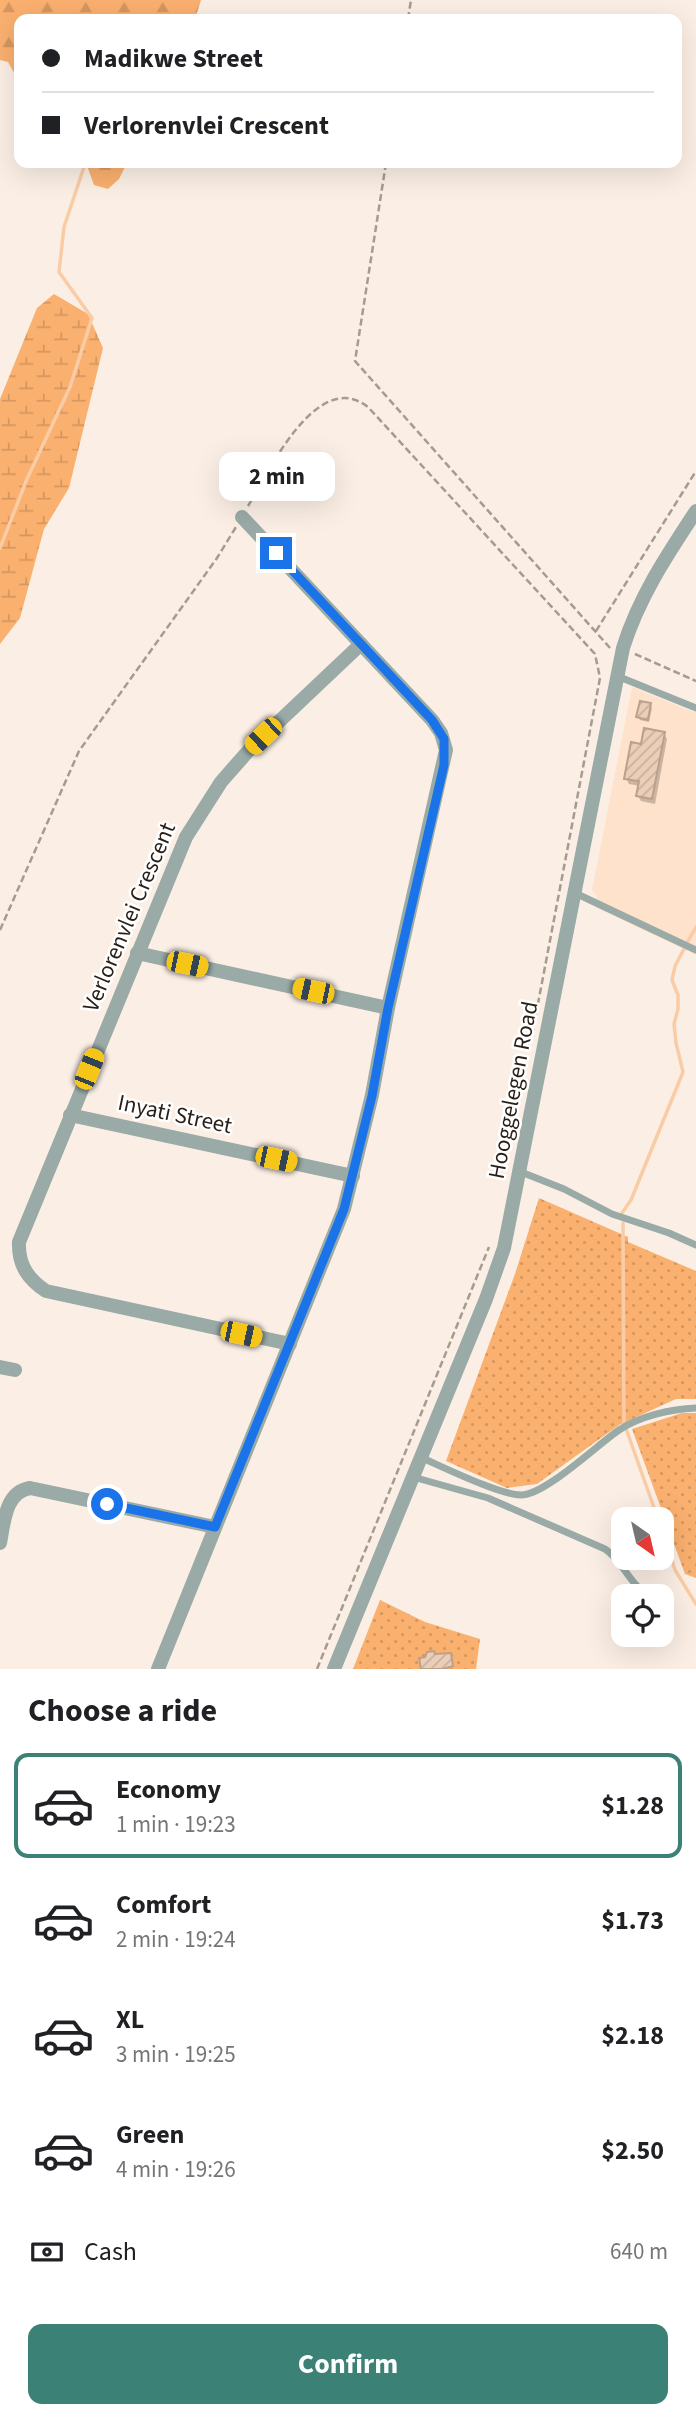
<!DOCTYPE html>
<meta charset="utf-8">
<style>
:root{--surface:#fff;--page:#f6f6f6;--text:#202124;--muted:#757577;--line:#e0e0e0;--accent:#3c8176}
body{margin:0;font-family:"Source Sans 3",sans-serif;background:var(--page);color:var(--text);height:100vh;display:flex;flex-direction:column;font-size:26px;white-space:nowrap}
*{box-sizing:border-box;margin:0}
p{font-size:23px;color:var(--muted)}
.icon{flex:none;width:38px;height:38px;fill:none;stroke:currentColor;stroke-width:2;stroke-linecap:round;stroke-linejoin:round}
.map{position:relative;height:1669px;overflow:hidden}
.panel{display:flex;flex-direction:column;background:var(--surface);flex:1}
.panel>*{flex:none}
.hud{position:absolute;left:14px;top:14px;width:668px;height:154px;border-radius:14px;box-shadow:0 7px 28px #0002;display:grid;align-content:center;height:154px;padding:0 28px;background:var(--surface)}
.needle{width:46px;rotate:146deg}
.controls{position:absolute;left:611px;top:1507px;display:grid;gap:14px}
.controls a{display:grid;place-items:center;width:63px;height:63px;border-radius:14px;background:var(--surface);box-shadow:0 7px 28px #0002;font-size:35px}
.end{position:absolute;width:32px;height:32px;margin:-16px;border:9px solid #1a73e8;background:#fff;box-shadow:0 0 0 4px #fff}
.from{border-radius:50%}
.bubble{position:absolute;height:49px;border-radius:14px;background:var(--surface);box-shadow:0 7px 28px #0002;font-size:23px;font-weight:700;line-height:49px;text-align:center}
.car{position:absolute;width:21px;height:42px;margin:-21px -10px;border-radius:9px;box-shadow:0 0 5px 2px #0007;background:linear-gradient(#f5c518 24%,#345 0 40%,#f5c518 0 76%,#345 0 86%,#f5c518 0)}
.hud b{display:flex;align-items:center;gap:24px;height:66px;font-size:26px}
.hud b+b{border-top:2px solid var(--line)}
.hud i{width:18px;height:18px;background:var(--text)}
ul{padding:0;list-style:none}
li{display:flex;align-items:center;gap:21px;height:105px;margin:0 14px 10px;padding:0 14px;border:4px solid transparent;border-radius:14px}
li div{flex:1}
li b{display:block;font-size:26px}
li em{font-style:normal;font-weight:700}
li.active{border-color:var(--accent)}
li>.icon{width:63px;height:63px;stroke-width:1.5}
h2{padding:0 28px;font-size:32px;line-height:84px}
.pay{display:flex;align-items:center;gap:18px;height:77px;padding:0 28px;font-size:26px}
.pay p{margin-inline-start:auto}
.primary-button{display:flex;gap:14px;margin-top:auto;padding:14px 28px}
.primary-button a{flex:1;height:80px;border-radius:14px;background:var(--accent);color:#fff;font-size:28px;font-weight:700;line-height:80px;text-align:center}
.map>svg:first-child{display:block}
</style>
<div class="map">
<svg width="696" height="1669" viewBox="0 0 696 1669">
<defs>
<pattern id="grass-dots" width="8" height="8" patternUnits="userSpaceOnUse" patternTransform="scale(1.75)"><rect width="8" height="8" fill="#fab06f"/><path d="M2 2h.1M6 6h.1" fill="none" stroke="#d6975f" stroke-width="1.8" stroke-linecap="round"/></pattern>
<pattern id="forest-firs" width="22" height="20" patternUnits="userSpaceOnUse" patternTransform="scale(1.75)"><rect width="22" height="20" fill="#fab06f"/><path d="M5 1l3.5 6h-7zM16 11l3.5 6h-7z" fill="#d6975f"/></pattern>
<pattern id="wetland-marsh" width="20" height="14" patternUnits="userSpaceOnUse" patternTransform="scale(1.75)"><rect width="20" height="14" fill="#fab06f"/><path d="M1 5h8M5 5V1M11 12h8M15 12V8" fill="none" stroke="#d6975f"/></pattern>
<pattern id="building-hatch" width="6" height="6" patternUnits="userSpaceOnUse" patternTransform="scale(1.75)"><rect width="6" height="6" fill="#ebceb7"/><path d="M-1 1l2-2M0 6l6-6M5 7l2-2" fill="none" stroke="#cab09d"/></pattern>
</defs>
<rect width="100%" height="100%" fill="#fbefe5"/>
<polygon fill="#fee2cb" points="632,687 696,713 696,955 595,907 597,896 592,890"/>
<g fill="url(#grass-dots)">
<polygon points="539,1198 628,1237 628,1242 696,1271 696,1399 676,1399 619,1425 537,1484 507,1488 446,1461 515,1274"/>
<polygon points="682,1413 696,1413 696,1578 685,1574 632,1429"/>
<polygon points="380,1600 425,1622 480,1639 476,1669 353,1669"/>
</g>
<g fill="url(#forest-firs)">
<polygon points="0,0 201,0 195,19 19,19 19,78 14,73 8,62 0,60"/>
<polygon points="86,163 127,163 119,179 108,189 94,185"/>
</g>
<polygon fill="url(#wetland-marsh)" points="54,294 88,314 103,348 69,488 44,529 20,618 0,644 0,399 37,308"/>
<g fill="#0003">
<polygon points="650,705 652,708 649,722 640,720 638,717"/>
<polygon points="664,733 667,739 655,804 641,801 638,796 640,786 629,784 626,778 642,746"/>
</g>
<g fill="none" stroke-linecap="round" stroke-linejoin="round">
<g stroke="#facca6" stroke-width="3.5">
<polyline points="0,548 27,479 70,387 92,318 59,272 64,227 84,167"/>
<polyline points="688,941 696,927"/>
<polyline points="622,1213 631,1200 683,1072 676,1043 674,1024 678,1009 678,995 672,980 675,966 684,949"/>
<polyline points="623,1223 624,1423 658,1519"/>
<polyline points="662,1528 675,1570 696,1604"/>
</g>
</g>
<g fill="url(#building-hatch)" stroke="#bca08a" stroke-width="2">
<polygon points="640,701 651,703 648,720 636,717"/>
<polygon points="644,728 665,732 652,799 636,796 639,781 624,779 631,742 641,744"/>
<polygon points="434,1651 435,1654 451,1653 453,1666 443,1669 421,1669 419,1658 425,1657 427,1652"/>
</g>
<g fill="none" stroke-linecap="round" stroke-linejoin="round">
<g stroke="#a69b91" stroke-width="2.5" stroke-dasharray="7 3.5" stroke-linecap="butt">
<polyline points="408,19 411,0"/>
<polyline points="386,163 355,361 610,648"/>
<path d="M248,506C268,473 317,367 368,407L595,654L600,678L532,1035"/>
<polyline points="596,631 696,471"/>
<polyline points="635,654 696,681"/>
<polyline points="0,930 79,751 217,558 236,527"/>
<polyline points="317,1669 489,1247"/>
</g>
<g stroke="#99aaa7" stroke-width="7">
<polyline points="617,676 696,708"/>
<polyline points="575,893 696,950"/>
<polyline points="521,1172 564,1189 612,1214 669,1233 696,1245"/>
<path d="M420,1457C443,1467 500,1495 521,1495C545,1495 597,1445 619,1430C640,1416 671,1409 696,1408"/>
<path d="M413,1477L488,1498L605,1549C619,1558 626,1575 637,1586"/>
</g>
<g stroke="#99aaa7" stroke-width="14">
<polyline points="137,953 388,1008"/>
<polyline points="70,1115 353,1176"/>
<path d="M290,1344L46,1291C28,1279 18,1265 19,1242L186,837L221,782L250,749L361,644"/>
<polyline points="0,1367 15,1370"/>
<path d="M0,1543C4,1523 5,1492 30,1488L215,1527"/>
<polyline points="158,1669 344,1209 372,1095 388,1008 446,750 441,733 432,720 242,517"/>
<path d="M334,1669L486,1299L504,1248L623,648C639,597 667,555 696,511"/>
</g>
</g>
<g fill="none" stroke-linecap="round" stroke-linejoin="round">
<polyline stroke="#1a73e8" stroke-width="9" points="107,1504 215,1527 344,1209 372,1096 388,1008 444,765 444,739 432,720 276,553"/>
</g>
<g text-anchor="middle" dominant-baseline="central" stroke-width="5" stroke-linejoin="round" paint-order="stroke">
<g font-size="23" fill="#291f16" stroke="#fff">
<text transform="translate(129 917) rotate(-67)">Verlorenvlei Crescent</text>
<text transform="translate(513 1090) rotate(-79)">Hooggelegen Road</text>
<text transform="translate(175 1114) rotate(12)">Inyati Street</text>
</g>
</g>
</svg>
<div class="controls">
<a><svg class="needle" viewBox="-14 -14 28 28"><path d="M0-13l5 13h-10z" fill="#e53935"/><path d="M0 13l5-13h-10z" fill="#757577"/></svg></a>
<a><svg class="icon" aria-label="locate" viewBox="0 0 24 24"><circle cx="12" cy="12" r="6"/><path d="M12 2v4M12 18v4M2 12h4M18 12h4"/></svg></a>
</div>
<i class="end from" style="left:107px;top:1504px"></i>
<i class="end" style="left:276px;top:553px"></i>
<div class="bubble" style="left:219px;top:452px;width:116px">2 min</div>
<i class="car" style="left:263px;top:736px;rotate:226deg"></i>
<i class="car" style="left:187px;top:964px;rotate:102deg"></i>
<i class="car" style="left:313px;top:991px;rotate:282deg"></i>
<i class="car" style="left:89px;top:1069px;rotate:22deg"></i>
<i class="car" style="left:276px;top:1159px;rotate:102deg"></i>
<i class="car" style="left:241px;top:1334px;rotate:102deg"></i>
<div class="hud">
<b><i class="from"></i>Madikwe Street</b>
<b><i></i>Verlorenvlei Crescent</b>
</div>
</div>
<section class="panel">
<h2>Choose a ride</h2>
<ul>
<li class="active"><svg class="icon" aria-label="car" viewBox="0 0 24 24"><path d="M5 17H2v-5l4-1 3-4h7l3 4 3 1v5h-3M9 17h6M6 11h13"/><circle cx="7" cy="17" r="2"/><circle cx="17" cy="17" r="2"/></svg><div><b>Economy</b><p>1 min · 19:23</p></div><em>$1.28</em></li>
<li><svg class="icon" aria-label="car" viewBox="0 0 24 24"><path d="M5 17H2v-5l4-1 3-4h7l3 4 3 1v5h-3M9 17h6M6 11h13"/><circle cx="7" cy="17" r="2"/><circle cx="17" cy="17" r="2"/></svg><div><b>Comfort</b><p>2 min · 19:24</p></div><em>$1.73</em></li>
<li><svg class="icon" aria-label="car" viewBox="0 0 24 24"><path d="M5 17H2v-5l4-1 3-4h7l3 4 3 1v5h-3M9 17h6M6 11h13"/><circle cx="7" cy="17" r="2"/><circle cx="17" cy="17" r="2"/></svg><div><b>XL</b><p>3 min · 19:25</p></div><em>$2.18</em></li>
<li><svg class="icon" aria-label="car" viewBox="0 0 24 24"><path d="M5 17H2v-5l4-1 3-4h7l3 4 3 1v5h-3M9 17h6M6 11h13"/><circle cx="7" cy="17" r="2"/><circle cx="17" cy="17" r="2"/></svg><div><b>Green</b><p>4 min · 19:26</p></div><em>$2.50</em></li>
</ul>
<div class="pay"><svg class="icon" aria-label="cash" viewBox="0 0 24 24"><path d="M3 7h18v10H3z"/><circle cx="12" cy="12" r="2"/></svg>Cash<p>640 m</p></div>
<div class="primary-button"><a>Confirm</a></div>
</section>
